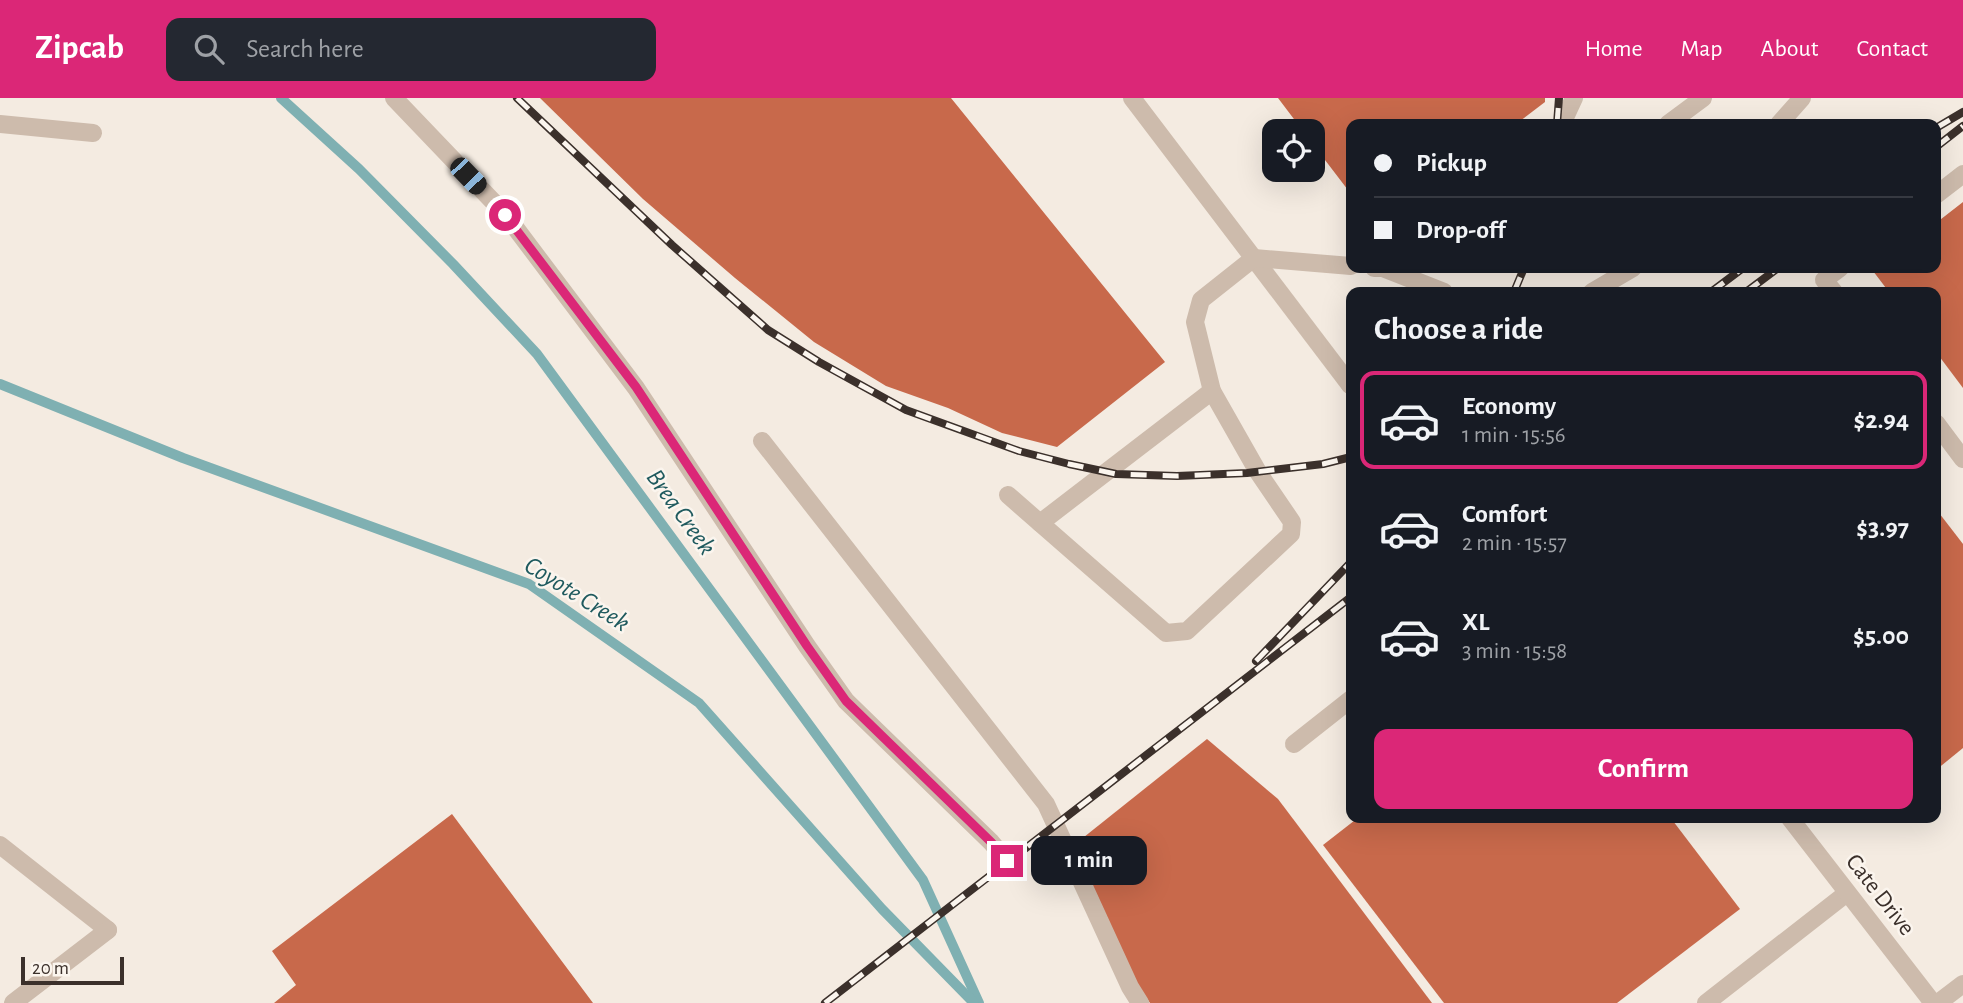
<!DOCTYPE html>
<meta charset="utf-8">
<style>
:root{--surface:#171b24;--page:#242831;--text:#f1f3f6;--muted:#9ea1a6;--line:#363941;--accent:#db2777}
body{margin:0;font-family:"Alegreya Sans",sans-serif;background:var(--page);color:var(--text);height:100vh;display:flex;flex-direction:column;font-size:26px;white-space:nowrap}
*{box-sizing:border-box;margin:0}
p{font-size:23px;color:var(--muted)}
.icon{flex:none;width:38px;height:38px;fill:none;stroke:currentColor;stroke-width:2;stroke-linecap:round;stroke-linejoin:round}
.map{position:relative;flex:1;overflow:hidden}
.side{position:absolute;left:1346px;top:189px;width:595px;height:536px;display:flex;flex-direction:column;background:var(--surface);border-radius:14px;box-shadow:0 7px 28px #0002}
.side>*{flex:none}
.hud{position:absolute;left:1346px;top:21px;width:595px;height:154px;border-radius:14px;box-shadow:0 7px 28px #0002;display:grid;align-content:center;height:154px;padding:0 28px;background:var(--surface)}
.tools{position:absolute;left:1262px;top:21px;display:grid;gap:14px}
.tools a{display:grid;place-items:center;width:63px;height:63px;border-radius:14px;background:var(--surface);box-shadow:0 7px 28px #0002;font-size:35px}
.scale{position:absolute;left:21px;bottom:18px;width:103px;box-sizing:border-box;padding-left:7px;border:4px solid #3b302b;border-top:0;font-size:19px;line-height:24px;white-space:nowrap;color:#3b302b;-webkit-text-stroke:5px #fbf5ee;paint-order:stroke}
.end{position:absolute;width:32px;height:32px;margin:-16px;border:9px solid #db2777;background:#fff;box-shadow:0 0 0 4px #fff}
.from{border-radius:50%}
.bubble{position:absolute;height:49px;border-radius:14px;background:var(--surface);box-shadow:0 7px 28px #0002;font-size:23px;font-weight:700;line-height:49px;text-align:center}
.car{position:absolute;width:21px;height:42px;margin:-21px -10px;border-radius:9px;box-shadow:0 0 5px 2px #0007;background:linear-gradient(#222 24%,#8ab4d8 0 40%,#222 0 76%,#8ab4d8 0 86%,#222 0)}
.hud b{display:flex;align-items:center;gap:24px;height:66px;font-size:26px}
.hud b+b{border-top:2px solid var(--line)}
.hud i{width:18px;height:18px;background:var(--text)}
ul{padding:0;list-style:none}
li{display:flex;align-items:center;gap:21px;height:98px;margin:0 14px 10px;padding:0 14px;border:4px solid transparent;border-radius:14px}
li div{flex:1}
li b{display:block;font-size:26px}
li em{font-style:normal;font-weight:700}
li.current{border-color:var(--accent)}
li>.icon{width:63px;height:63px;stroke-width:1.5}
h2{padding:0 28px;font-size:32px;line-height:84px}
.action{display:flex;gap:14px;margin-top:auto;padding:14px 28px}
.action a{flex:1;height:80px;border-radius:14px;background:var(--accent);color:#fff;font-size:28px;font-weight:700;line-height:80px;text-align:center}
header{display:flex;align-items:center;gap:42px;box-sizing:border-box;height:98px;padding:0 35px;background:var(--accent);color:#fff}
header strong{font-size:33px}
nav{display:flex;gap:38px;margin-inline-start:auto;font-size:24px}
.search{width:490px;height:63px;background:var(--page);display:flex;align-items:center;gap:18px;box-sizing:border-box;padding:0 24px;border-radius:14px;color:var(--muted);font-size:26px}
.map>svg:first-child{display:block}
</style>
<header>
<strong>Zipcab</strong>
<div class="search"><svg class="icon" aria-label="search" viewBox="0 0 24 24"><circle cx="10" cy="10" r="6"/><path d="M15 15l6 6"/></svg>Search here</div>
<nav><a>Home</a><a>Map</a><a>About</a><a>Contact</a></nav>
</header>
<div class="map">
<svg width="1963" height="905" viewBox="0 0 1963 905">
<rect width="100%" height="100%" fill="#f4ebe1"/>
<g fill="none" stroke-linecap="round" stroke-linejoin="round">
<g stroke="#7fb0b2" stroke-width="10">
<polyline points="281,0 359,71 453,166 537,256 923,782 979,905"/>
<polyline points="0,286 183,360 529,486 699,605 882,811 974,905"/>
</g>
</g>
<g fill="#c8694b">
<polygon points="540,0 951,0 1165,264 1057,349 1002,335 948,310 886,288 814,244 735,180 643,101"/>
<polygon points="1278,0 1545,0 1545,4 1516,26 1351,26 1351,96 1312,45 1312,33 1303,33"/>
<polygon points="1963,104 1963,290 1936,254 1936,194 1889,194 1873,173 1878,170 1936,170 1936,125"/>
<polygon points="1936,411 1963,446 1963,650 1936,672"/>
<polygon points="1207,641 1278,701 1432,905 1150,905 1138,887 1074,747"/>
<polygon points="452,716 593,905 274,905 296,887 272,853"/>
<polygon points="1359,719 1670,719 1740,811 1617,905 1444,905 1323,747"/>
</g>
<g fill="none" stroke-linecap="round" stroke-linejoin="round">
<g stroke="#cdbbac" stroke-width="18">
<polyline points="394,0 505,116 636,290 807,548 846,603 991,744 1007,763"/>
<polyline points="1132,0 1350,287"/>
<polyline points="1562,26 1574,0"/>
<polyline points="1668,26 1703,0"/>
<polyline points="1779,26 1802,0"/>
<polyline points="1936,97 1963,76"/>
<polyline points="1374,170 1383,170 1444,194"/>
<polyline points="1592,194 1633,170"/>
<polyline points="1834,194 1824,182 1840,170"/>
<polyline points="1936,325 1963,361"/>
<polyline points="762,343 1046,706 1130,889 1140,905"/>
<polyline points="1008,397 1166,535 1187,533 1291,436 1292,424 1258,374 1212,293 1195,224 1201,202 1254,160 1351,168"/>
<polyline points="1040,425 1212,293"/>
<polyline points="1294,646 1351,601"/>
<polyline points="0,747 108,832"/>
<polyline points="1706,905 1847,795"/>
</g>
<g stroke="#cdbbac" stroke-width="18">
<polyline points="0,26 93,35"/>
<polyline points="1350,287 1351,287"/>
<polyline points="1789,719 1933,905"/>
<polyline points="13,905 108,832"/>
</g>
<polyline stroke="#cdbbac" stroke-width="18" points="1938,905 1963,886"/>
<defs>
<g id="rail">
<polyline points="517,0 672,147 768,232 819,264 906,312 1019,353 1069,366 1116,376 1177,378 1247,375 1323,366 1351,359"/>
<polyline points="1557,26 1559,0"/>
<polyline points="1936,30 1963,14"/>
<polyline points="1936,49 1963,28"/>
<polyline points="1514,194 1524,170"/>
<polyline points="1711,194 1743,170"/>
<polyline points="1746,194 1778,170"/>
<polyline points="1256,563 1351,464"/>
<polyline points="825,905 1351,499"/>
</g>
</defs>
<use href="#rail" stroke="#3b302b" stroke-width="8"/>
<use href="#rail" stroke="#fbf5ee" stroke-width="5" stroke-dasharray="16" stroke-linecap="butt"/>
</g>
<g fill="none" stroke-linecap="round" stroke-linejoin="round">
<polyline stroke="#db2777" stroke-width="9" points="505,117 636,289 807,548 846,603 991,744 1007,763"/>
</g>
<g text-anchor="middle" dominant-baseline="central" stroke-width="5" stroke-linejoin="round" paint-order="stroke">
<g font-size="24" fill="#3b302b" stroke="#fbf5ee">
<text transform="translate(1880 797) rotate(52)">Cate Drive</text>
</g>
<g font-size="26" font-style="italic" fill="#1f5a5e" stroke="#fbf5ee">
<text transform="translate(681 414) rotate(54)">Brea Creek</text>
<text transform="translate(577 496) rotate(32)">Coyote Creek</text>
</g>
</g>
</svg>
<div class="tools">
<a><svg class="icon" aria-label="locate" viewBox="0 0 24 24"><circle cx="12" cy="12" r="6"/><path d="M12 2v4M12 18v4M2 12h4M18 12h4"/></svg></a>
</div>
<div class="scale">20 m</div>
<i class="end from" style="left:505px;top:117px"></i>
<i class="end" style="left:1007px;top:763px"></i>
<div class="bubble" style="left:1031px;top:738px;width:116px">1 min</div>
<i class="car" style="left:468px;top:78px;rotate:136deg"></i>
<div class="hud">
<b><i class="from"></i>Pickup</b>
<b><i></i>Drop-off</b>
</div>
<section class="side">
<h2>Choose a ride</h2>
<ul>
<li class="current"><svg class="icon" aria-label="car" viewBox="0 0 24 24"><path d="M5 17H2v-5l4-1 3-4h7l3 4 3 1v5h-3M9 17h6M6 11h13"/><circle cx="7" cy="17" r="2"/><circle cx="17" cy="17" r="2"/></svg><div><b>Economy</b><p>1 min · 15:56</p></div><em>$2.94</em></li>
<li><svg class="icon" aria-label="car" viewBox="0 0 24 24"><path d="M5 17H2v-5l4-1 3-4h7l3 4 3 1v5h-3M9 17h6M6 11h13"/><circle cx="7" cy="17" r="2"/><circle cx="17" cy="17" r="2"/></svg><div><b>Comfort</b><p>2 min · 15:57</p></div><em>$3.97</em></li>
<li><svg class="icon" aria-label="car" viewBox="0 0 24 24"><path d="M5 17H2v-5l4-1 3-4h7l3 4 3 1v5h-3M9 17h6M6 11h13"/><circle cx="7" cy="17" r="2"/><circle cx="17" cy="17" r="2"/></svg><div><b>XL</b><p>3 min · 15:58</p></div><em>$5.00</em></li>
</ul>
<div class="action"><a>Confirm</a></div>
</section>
</div>
